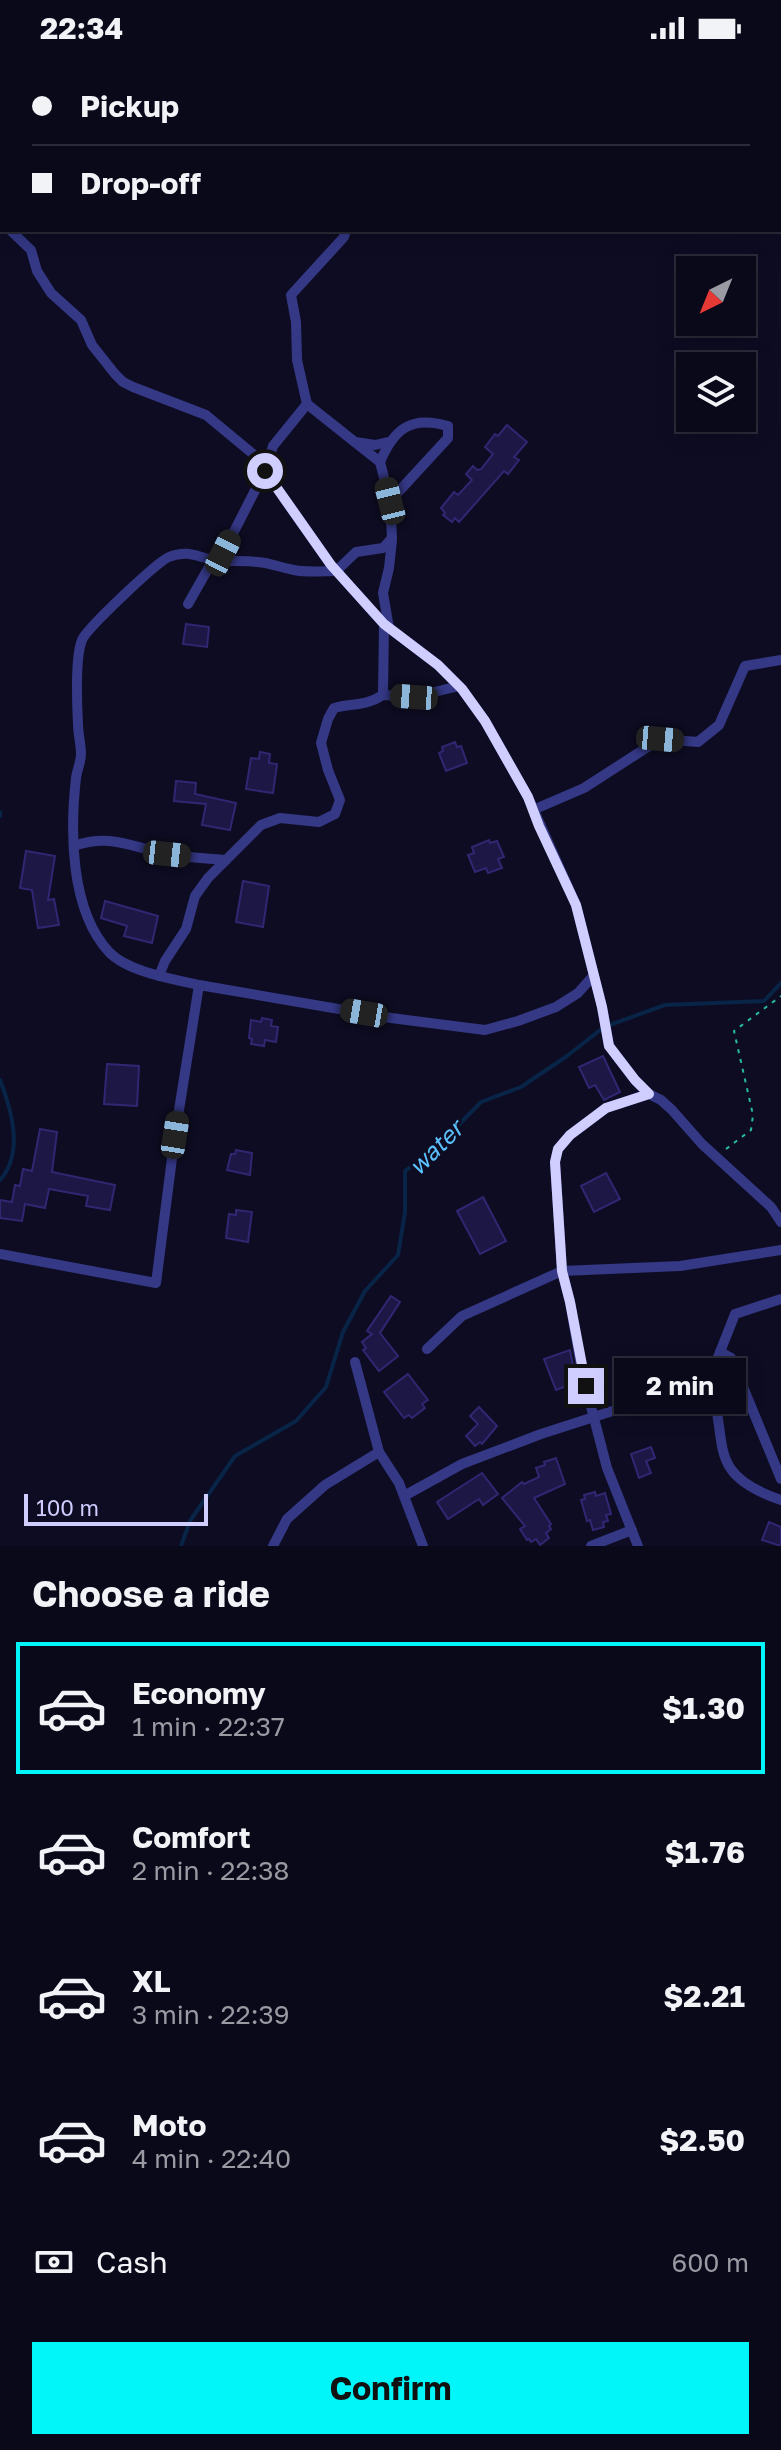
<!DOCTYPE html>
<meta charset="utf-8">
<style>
:root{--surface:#0a091a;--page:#181727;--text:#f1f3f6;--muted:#999aa2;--line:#2a2a39;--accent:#00f6f9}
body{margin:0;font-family:"Golos Text",sans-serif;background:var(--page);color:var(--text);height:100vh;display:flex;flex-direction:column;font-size:30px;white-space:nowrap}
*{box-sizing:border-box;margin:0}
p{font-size:26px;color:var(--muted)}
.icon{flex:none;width:44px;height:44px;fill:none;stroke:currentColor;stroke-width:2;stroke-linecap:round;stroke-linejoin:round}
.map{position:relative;height:1490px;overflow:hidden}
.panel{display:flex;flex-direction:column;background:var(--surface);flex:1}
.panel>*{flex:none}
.top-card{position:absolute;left:0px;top:0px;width:782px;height:176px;box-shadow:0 4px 20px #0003,0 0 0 2px var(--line);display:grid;align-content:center;height:176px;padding:0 32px;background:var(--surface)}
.needle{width:52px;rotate:223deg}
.fabs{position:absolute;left:676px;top:200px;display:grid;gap:16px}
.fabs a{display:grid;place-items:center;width:80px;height:80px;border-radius:0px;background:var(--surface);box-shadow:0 4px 20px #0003,0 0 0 2px var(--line);font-size:40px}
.scale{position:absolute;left:24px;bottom:20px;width:184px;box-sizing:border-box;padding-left:8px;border:4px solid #d0ceff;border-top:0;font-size:22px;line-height:28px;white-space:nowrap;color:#d0ceff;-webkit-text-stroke:6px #0e0c23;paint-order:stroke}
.end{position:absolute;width:36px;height:36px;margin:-18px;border:10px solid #d0ceff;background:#111;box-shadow:0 0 0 4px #111}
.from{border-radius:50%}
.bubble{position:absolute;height:56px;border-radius:0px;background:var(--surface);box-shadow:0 4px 20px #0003,0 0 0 2px var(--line);font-size:26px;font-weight:700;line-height:56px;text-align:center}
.car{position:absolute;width:24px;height:48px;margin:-24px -12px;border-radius:10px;box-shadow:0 0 6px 2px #0007;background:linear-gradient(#222 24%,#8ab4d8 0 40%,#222 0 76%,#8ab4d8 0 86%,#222 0)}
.top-card b{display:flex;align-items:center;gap:28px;height:76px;font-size:30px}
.top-card b+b{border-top:2px solid var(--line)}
.top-card i{width:20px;height:20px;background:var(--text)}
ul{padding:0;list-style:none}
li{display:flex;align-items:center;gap:24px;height:132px;margin:0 16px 12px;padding:0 16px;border:4px solid transparent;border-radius:0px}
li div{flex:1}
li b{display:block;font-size:30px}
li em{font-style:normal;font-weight:700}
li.selected{border-color:var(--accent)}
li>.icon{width:72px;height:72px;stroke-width:1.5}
h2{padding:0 32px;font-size:36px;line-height:96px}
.pay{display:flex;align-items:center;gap:20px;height:88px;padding:0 32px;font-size:30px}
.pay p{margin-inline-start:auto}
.button{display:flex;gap:16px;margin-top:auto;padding:16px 32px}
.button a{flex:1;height:92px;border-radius:0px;background:var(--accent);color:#111;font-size:32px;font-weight:700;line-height:92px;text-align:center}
.status{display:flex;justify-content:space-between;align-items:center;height:56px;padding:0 40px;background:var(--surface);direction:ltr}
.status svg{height:22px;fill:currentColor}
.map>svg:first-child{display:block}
</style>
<div class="status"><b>22:34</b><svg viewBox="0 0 49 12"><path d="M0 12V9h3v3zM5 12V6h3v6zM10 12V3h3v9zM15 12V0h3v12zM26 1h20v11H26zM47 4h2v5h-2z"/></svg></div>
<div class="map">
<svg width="781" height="1490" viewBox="0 0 781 1490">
<rect width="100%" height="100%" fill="#0e0c23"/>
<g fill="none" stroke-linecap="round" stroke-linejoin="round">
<g stroke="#082446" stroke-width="4">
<polyline points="0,756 0,760"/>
<path d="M0,1024C12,1055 24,1097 0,1124"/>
<polyline points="181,1490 190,1465 235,1400 296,1365 326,1331 343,1276 365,1235 398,1199 405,1156 405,1115 437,1091 481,1046 521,1031 567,1000 604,971 665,949 764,945 781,927"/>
</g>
</g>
<g fill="#1c1745" stroke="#302773" stroke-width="2">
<polygon points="507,369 527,386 514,401 519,404 508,418 504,415 459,466 455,462 452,466 443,459 445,457 441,452 454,436 458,439 472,424 466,418 473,410 477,414 481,413 493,398 485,391 495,378 498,380"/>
<polygon points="186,568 209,571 207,591 183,588"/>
<polygon points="455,686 457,691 461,690 467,707 446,715 439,697 443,695 442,691"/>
<polygon points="260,696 270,698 269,707 277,708 273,737 246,733 251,702 259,703"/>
<polygon points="176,725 196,727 195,738 236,747 230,774 202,769 206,748 174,745"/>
<polygon points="489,784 490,787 497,785 504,801 498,803 502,812 488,817 486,812 475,816 468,799 474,797 472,791"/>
<polygon points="26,795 55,800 48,844 54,843 59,869 38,872 32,834 20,832"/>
<polygon points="243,825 269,830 263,871 236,866"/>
<polygon points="105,845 158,860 152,887 124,880 127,870 101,862"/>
<polygon points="262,962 272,964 271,970 278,971 276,986 265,984 264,990 251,988 252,983 249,982 251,964 261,966"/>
<polygon points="603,1000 620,1036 604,1044 595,1029 589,1032 579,1011"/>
<polygon points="107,1008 139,1010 137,1050 104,1048"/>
<polygon points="40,1073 57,1076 52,1116 115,1129 110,1154 86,1150 88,1140 49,1133 45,1152 25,1148 22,1165 0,1162 0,1144 12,1146 15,1129 20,1130 23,1113 32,1115"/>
<polygon points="236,1094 252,1097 250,1119 227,1114 231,1098 235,1098"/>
<polygon points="606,1117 620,1143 594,1156 581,1130"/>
<polygon points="483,1141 506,1185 480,1198 457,1155"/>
<polygon points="236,1154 252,1156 248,1186 226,1182 229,1158 236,1159"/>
<polygon points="391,1240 400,1246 380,1277 398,1300 379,1315 363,1294 366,1292 362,1286 372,1278 367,1275"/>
<polygon points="570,1294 575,1321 570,1323 572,1328 556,1334 544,1303"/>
<polygon points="677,1303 680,1319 630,1331 628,1321 632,1320 631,1313"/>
<polygon points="408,1318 428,1344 422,1348 425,1352 412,1362 409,1359 404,1362 384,1336"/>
<polygon points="479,1351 497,1370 482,1388 480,1386 475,1390 466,1380 478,1368 470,1360"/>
<polygon points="651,1391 655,1402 646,1405 651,1417 639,1422 631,1398"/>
<polygon points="556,1402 565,1428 534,1442 551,1468 549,1470 551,1473 546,1477 549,1482 540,1489 536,1483 531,1486 529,1483 527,1484 520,1473 525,1470 502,1442 522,1426 524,1428 539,1421 536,1412 545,1409 544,1406"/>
<polygon points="482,1417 498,1438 483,1449 479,1443 448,1463 437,1446"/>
<polygon points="595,1436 596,1440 605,1437 611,1458 606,1459 608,1465 603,1466 604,1471 593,1474 590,1464 587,1465 581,1444 585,1443 584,1439"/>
<polygon points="769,1466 781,1471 781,1490 762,1484"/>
</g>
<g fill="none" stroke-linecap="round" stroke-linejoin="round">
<polyline stroke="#26bba5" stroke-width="2" stroke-dasharray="4 6" stroke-linecap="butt" points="726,1093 751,1074 753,1059 734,975 781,940"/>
<g stroke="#343885" stroke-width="10">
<polyline points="0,74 2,74"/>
<polyline points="780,78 781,78"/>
<polyline points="0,162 2,164"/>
<path d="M10,174L31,194L37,215L51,237L81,264L92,289L115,318L123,326L133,331L206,359L253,398L331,509L384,568L383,639C366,650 353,647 334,652L328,663L321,687L328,714L340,744L335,758L319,766L280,762L261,769L208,822L195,840L186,873L165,905L159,920"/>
<polyline points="355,386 375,389 388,386"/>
<path d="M380,406C394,373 411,359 448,370V382L390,445"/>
<polyline points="188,548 213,504 223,497 265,415 273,390 307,348 297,304 296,266 291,239 344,181 346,174"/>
<polyline points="384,568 438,609 462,633 485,665 528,741 576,849 602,951 609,990 635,1024 649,1038 661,1044 672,1054 702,1088 771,1151 781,1166"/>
<polyline points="389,572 383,537 389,512 392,484"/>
<polyline points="383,639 414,641 459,630"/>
<polyline points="533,754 584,732 660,683 698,686 719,669 745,610 781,604"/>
<path d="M74,790C112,777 132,792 168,798C187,802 207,802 226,804"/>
<path d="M199,929C173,923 128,916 109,896C70,854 70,775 76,722C77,714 81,706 81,698C81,688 78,678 78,668C77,648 75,601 82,584C87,572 157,506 169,501C189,493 198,502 216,504C232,506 249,504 265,507C275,509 284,512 294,514C308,517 323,515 336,515L356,496L383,492L392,482L390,445L380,406L307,348"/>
<polyline points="649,1038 606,1052 570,1079 558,1093 555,1106 562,1215 680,1210 781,1194"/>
<polyline points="0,1198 156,1227 175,1079 199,929 391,962 485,974 518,965 556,951 578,937 593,920"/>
<path d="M781,1243L735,1258L709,1324C731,1386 702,1417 781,1444"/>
<polyline points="427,1293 462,1260 562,1215 570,1246 582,1316 607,1412 638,1490"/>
<polyline points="720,1296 731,1302 781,1423"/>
<polyline points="355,1306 379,1396 399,1427 423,1490"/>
<polyline points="404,1440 462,1408 541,1378 709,1324"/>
<polyline points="273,1490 287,1463 325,1429 379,1396"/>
<polyline points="591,1490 632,1474"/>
</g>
</g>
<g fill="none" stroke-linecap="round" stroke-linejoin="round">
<polyline stroke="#d0ceff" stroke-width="10" points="265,415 331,509 384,568 438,609 462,633 485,665 528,741 539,770 576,849 602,951 609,990 635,1024 649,1038 606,1052 570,1079 558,1093 555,1106 562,1215 570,1246 586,1330"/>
</g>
<g text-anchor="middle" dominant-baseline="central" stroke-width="6" stroke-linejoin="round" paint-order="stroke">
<g font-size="24" font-style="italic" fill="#5cc2ff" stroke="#0e0c23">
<text transform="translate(435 1091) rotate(-45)">water</text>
</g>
</g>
</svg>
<div class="fabs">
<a><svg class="needle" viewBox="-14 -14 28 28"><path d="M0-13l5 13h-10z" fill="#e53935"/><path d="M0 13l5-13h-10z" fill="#999aa2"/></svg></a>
<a><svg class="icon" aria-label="layers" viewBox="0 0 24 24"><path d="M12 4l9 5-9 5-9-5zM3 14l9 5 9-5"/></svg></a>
</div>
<div class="scale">100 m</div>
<i class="end from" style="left:265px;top:415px"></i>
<i class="end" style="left:586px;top:1330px"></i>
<div class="bubble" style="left:614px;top:1302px;width:132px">2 min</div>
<i class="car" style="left:390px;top:445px;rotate:346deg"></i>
<i class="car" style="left:223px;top:497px;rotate:27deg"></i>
<i class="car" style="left:414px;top:641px;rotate:274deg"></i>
<i class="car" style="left:660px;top:683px;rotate:95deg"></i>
<i class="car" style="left:167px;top:798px;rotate:96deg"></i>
<i class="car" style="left:364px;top:957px;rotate:280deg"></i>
<i class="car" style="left:175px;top:1079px;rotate:9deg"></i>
<div class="top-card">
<b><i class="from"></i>Pickup</b>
<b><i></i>Drop-off</b>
</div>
</div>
<section class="panel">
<h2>Choose a ride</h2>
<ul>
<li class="selected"><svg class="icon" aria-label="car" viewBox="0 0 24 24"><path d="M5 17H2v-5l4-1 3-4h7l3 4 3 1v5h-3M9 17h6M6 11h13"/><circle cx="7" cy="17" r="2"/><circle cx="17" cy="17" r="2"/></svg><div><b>Economy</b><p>1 min · 22:37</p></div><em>$1.30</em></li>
<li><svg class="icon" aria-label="car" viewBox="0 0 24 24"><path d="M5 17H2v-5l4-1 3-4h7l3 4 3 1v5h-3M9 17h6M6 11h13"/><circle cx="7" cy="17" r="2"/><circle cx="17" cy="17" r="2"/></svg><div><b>Comfort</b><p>2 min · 22:38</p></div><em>$1.76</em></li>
<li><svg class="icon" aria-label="car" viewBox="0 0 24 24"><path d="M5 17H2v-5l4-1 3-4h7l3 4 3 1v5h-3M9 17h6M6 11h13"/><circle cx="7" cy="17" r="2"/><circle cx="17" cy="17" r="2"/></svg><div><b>XL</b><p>3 min · 22:39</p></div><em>$2.21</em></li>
<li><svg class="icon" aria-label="car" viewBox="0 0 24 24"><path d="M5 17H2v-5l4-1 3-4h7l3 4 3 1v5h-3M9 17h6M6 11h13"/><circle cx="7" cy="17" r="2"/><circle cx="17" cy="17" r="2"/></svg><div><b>Moto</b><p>4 min · 22:40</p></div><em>$2.50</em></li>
</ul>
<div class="pay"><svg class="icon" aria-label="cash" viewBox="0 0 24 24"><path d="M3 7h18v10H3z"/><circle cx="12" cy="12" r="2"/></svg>Cash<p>600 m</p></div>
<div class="button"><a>Confirm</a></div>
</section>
